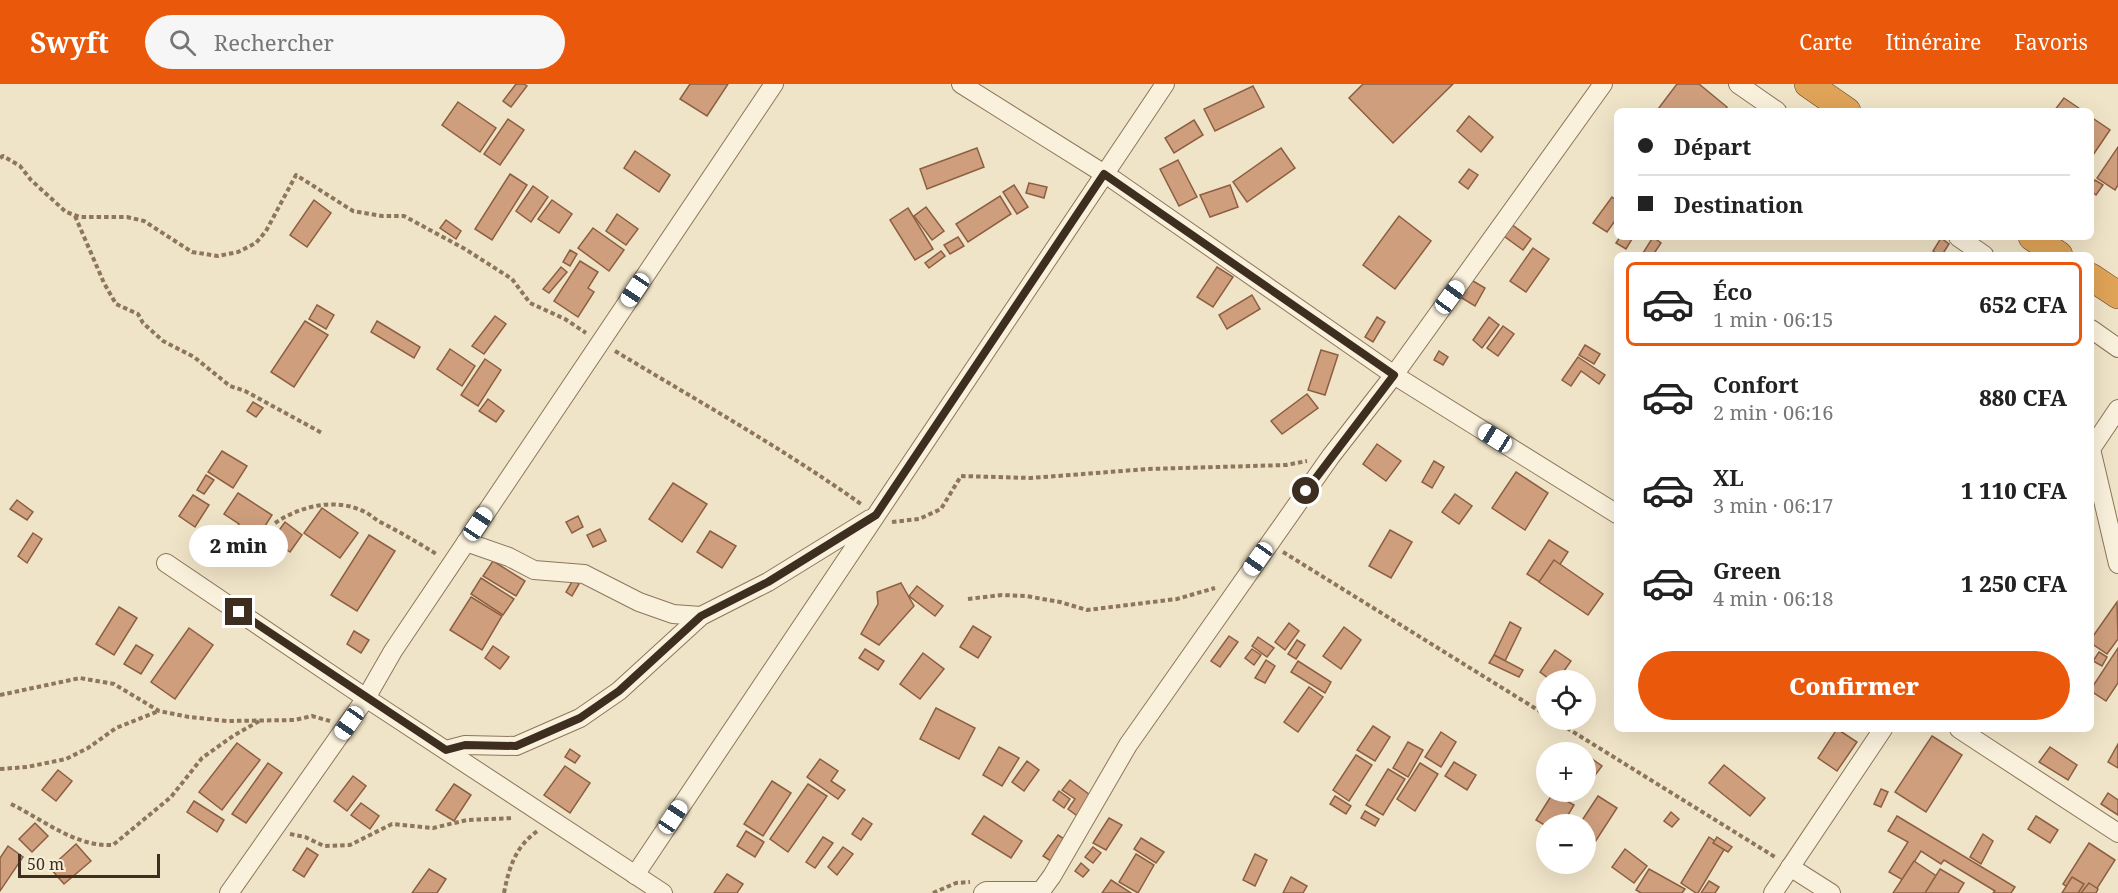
<!DOCTYPE html>
<html lang="fr">
<meta charset="utf-8">
<style>
:root{--surface:#fff;--page:#f6f6f6;--text:#222;--muted:#767676;--line:#e0e0e0;--accent:#ea580c}
body{margin:0;font-family:"Noto Serif",serif;background:var(--page);color:var(--text);height:100vh;display:flex;flex-direction:column;font-size:22px;white-space:nowrap}
*{box-sizing:border-box;margin:0}
p{font-size:20px;color:var(--muted)}
.icon{flex:none;width:33px;height:33px;fill:none;stroke:currentColor;stroke-width:2;stroke-linecap:round;stroke-linejoin:round}
.map{position:relative;flex:1;overflow:hidden}
.side{position:absolute;left:1614px;top:168px;width:480px;height:480px;display:flex;flex-direction:column;background:var(--surface);border-radius:9px;box-shadow:0 6px 24px #0002}
.side>*{flex:none}
.guide{position:absolute;left:1614px;top:24px;width:480px;height:132px;border-radius:9px;box-shadow:0 6px 24px #0002;display:grid;align-content:center;height:132px;padding:0 24px;background:var(--surface)}
.fabs{position:absolute;left:1536px;top:586px;display:grid;gap:12px}
.fabs a{display:grid;place-items:center;width:60px;height:60px;border-radius:50%;background:var(--surface);box-shadow:0 6px 24px #0002;font-size:30px}
.scale{position:absolute;left:18px;bottom:15px;width:142px;box-sizing:border-box;padding-left:6px;border:3px solid #3d2e20;border-top:0;font-size:16px;line-height:21px;white-space:nowrap;color:#3d2e20;-webkit-text-stroke:4px #f7eed8;paint-order:stroke}
.end{position:absolute;width:27px;height:27px;margin:-14px;border:8px solid #3d2e20;background:#fff;box-shadow:0 0 0 3px #fff}
.from{border-radius:50%}
.bubble{position:absolute;height:42px;border-radius:21px;background:var(--surface);box-shadow:0 6px 24px #0002;font-size:20px;font-weight:800;line-height:42px;text-align:center}
.car{position:absolute;width:18px;height:36px;margin:-18px -9px;border-radius:8px;box-shadow:0 0 4px 2px #0007;background:linear-gradient(#fff 24%,#345 0 40%,#fff 0 76%,#345 0 86%,#fff 0)}
.guide b{display:flex;align-items:center;gap:21px;height:57px;font-size:22px}
.guide b+b{border-top:2px solid var(--line)}
.guide i{width:15px;height:15px;background:var(--text)}
ul{padding:10px 0 0;list-style:none}
li{display:flex;align-items:center;gap:18px;height:84px;margin:0 12px 9px;padding:0 12px;border:3px solid transparent;border-radius:9px}
li div{flex:1}
li b{display:block;font-size:22px}
li em{font-style:normal;font-weight:800}
li.current{border-color:var(--accent)}
li>.icon{width:54px;height:54px;stroke-width:1.5}
.primary-button{display:flex;gap:12px;margin-top:auto;padding:12px 24px}
.primary-button a{flex:1;height:69px;border-radius:36px;background:var(--accent);color:#fff;font-size:24px;font-weight:800;line-height:69px;text-align:center}
header{display:flex;align-items:center;gap:36px;box-sizing:border-box;height:84px;padding:0 30px;background:var(--accent);color:#fff}
header strong{font-size:28px}
nav{display:flex;gap:33px;margin-inline-start:auto;font-size:21px}
.search{width:420px;height:54px;background:var(--page);display:flex;align-items:center;gap:15px;box-sizing:border-box;padding:0 21px;border-radius:33px;color:var(--muted);font-size:22px}
.map>svg:first-child{display:block}
</style>
<header>
<strong>Swyft</strong>
<div class="search"><svg class="icon" aria-label="search" viewBox="0 0 24 24"><circle cx="10" cy="10" r="6"/><path d="M15 15l6 6"/></svg>Rechercher</div>
<nav><a>Carte</a><a>Itinéraire</a><a>Favoris</a></nav>
</header>
<div class="map">
<svg width="2118" height="809" viewBox="0 0 2118 809">
<rect width="100%" height="100%" fill="#f0e4c8"/>
<g fill="#cf9f7d" stroke="#8d5f41" stroke-width="1.5">
<polygon points="516,0 524,0 527,2 511,23 503,17"/>
<polygon points="690,0 728,0 707,32 680,15"/>
<polygon points="1363,0 1453,0 1393,59 1349,14"/>
<polygon points="1677,0 1699,0 1727,23 1724,27 1661,27 1658,25"/>
<polygon points="1253,2 1264,23 1215,47 1204,25"/>
<polygon points="2064,14 2083,27 2054,27"/>
<polygon points="458,18 496,44 480,68 442,41"/>
<polygon points="1469,32 1493,53 1481,68 1457,47"/>
<polygon points="2091,33 2110,46 2093,71 2091,69"/>
<polygon points="508,35 524,46 500,81 484,70"/>
<polygon points="1194,36 1203,51 1174,69 1165,54"/>
<polygon points="2118,63 2118,101 2115,106 2097,94"/>
<polygon points="977,64 984,83 927,105 920,85"/>
<polygon points="1281,64 1295,84 1247,118 1233,98"/>
<polygon points="635,67 670,91 659,108 624,84"/>
<polygon points="1178,76 1197,113 1179,122 1160,85"/>
<polygon points="1469,85 1478,91 1468,105 1459,98"/>
<polygon points="510,90 527,101 492,156 475,145"/>
<polygon points="2095,96 2103,101 2096,111 2091,107 2091,101"/>
<polygon points="1029,99 1047,103 1044,114 1026,109"/>
<polygon points="1014,101 1028,123 1017,130 1003,108"/>
<polygon points="1230,101 1238,123 1210,133 1200,111"/>
<polygon points="533,102 548,113 531,138 516,127"/>
<polygon points="1000,112 1011,130 968,158 956,140"/>
<polygon points="1612,113 1617,117 1617,134 1607,148 1593,139"/>
<polygon points="314,116 331,129 307,163 290,151"/>
<polygon points="552,116 572,130 559,149 538,135"/>
<polygon points="926,123 944,147 932,156 914,132"/>
<polygon points="908,124 933,165 915,176 890,136"/>
<polygon points="617,130 638,145 626,161 606,147"/>
<polygon points="1399,132 1431,157 1395,205 1363,181"/>
<polygon points="446,136 461,147 456,155 440,144"/>
<polygon points="1506,136 1531,155 1523,166 1497,147"/>
<polygon points="593,144 624,166 609,187 578,164"/>
<polygon points="958,153 964,162 950,170 944,161"/>
<polygon points="1620,153 1629,153 1632,155 1626,165 1616,159"/>
<polygon points="1653,153 1661,159 1653,171 1646,171 1643,169"/>
<polygon points="1941,154 1949,160 1942,171 1939,171 1933,167"/>
<polygon points="1533,164 1549,175 1526,208 1510,197"/>
<polygon points="570,166 577,170 570,182 563,178"/>
<polygon points="941,167 945,172 929,184 925,179"/>
<polygon points="580,177 598,188 588,204 594,208 578,233 554,217"/>
<polygon points="561,183 567,188 549,209 543,205"/>
<polygon points="1217,183 1233,193 1213,223 1197,213"/>
<polygon points="1468,194 1485,204 1475,222 1457,211"/>
<polygon points="1252,211 1260,225 1227,245 1219,231"/>
<polygon points="317,221 334,231 326,245 309,235"/>
<polygon points="495,232 506,240 484,270 472,262"/>
<polygon points="1377,233 1385,238 1373,258 1365,253"/>
<polygon points="1489,233 1499,241 1482,264 1473,256"/>
<polygon points="305,237 328,251 294,303 271,288"/>
<polygon points="377,237 420,263 414,274 371,248"/>
<polygon points="1503,242 1514,250 1498,272 1487,264"/>
<polygon points="1585,261 1600,270 1594,280 1579,271"/>
<polygon points="450,265 475,282 462,302 437,285"/>
<polygon points="1321,266 1338,271 1325,311 1308,306"/>
<polygon points="1439,267 1448,273 1443,281 1434,276"/>
<polygon points="1578,273 1605,291 1599,300 1581,287 1571,302 1562,296"/>
<polygon points="485,275 501,286 478,322 461,311"/>
<polygon points="1307,310 1318,324 1282,350 1271,337"/>
<polygon points="488,315 504,327 496,338 479,327"/>
<polygon points="253,318 263,324 256,333 247,327"/>
<polygon points="1377,360 1401,377 1386,397 1363,380"/>
<polygon points="222,367 247,382 233,404 208,388"/>
<polygon points="1434,377 1444,383 1432,404 1422,398"/>
<polygon points="1516,388 1548,409 1525,446 1492,424"/>
<polygon points="206,391 214,396 204,410 197,406"/>
<polygon points="673,399 707,420 682,458 649,435"/>
<polygon points="238,409 272,431 255,458 235,445 239,440 224,430"/>
<polygon points="1455,410 1472,422 1459,440 1442,428"/>
<polygon points="193,411 209,421 195,443 179,432"/>
<polygon points="17,416 33,428 27,436 10,425"/>
<polygon points="322,424 358,449 340,474 304,449"/>
<polygon points="578,432 583,443 572,449 566,438"/>
<polygon points="285,438 302,451 290,468 272,456"/>
<polygon points="600,445 606,457 593,463 587,451"/>
<polygon points="1390,446 1412,458 1391,494 1369,482"/>
<polygon points="710,447 736,462 722,484 697,468"/>
<polygon points="33,449 42,455 27,479 18,472"/>
<polygon points="369,451 395,467 357,527 331,511"/>
<polygon points="1549,456 1568,468 1546,502 1527,490"/>
<polygon points="1554,476 1603,510 1588,531 1539,498"/>
<polygon points="493,477 525,497 516,512 483,492"/>
<polygon points="481,494 514,515 503,531 471,510"/>
<polygon points="573,496 579,500 572,512 566,508"/>
<polygon points="901,499 914,522 879,561 861,550 878,520 877,508"/>
<polygon points="917,502 943,522 935,532 909,512"/>
<polygon points="471,513 502,532 482,566 450,546"/>
<polygon points="2117,518 2118,555 2107,570 2091,559 2091,555"/>
<polygon points="119,523 137,534 114,571 96,560"/>
<polygon points="1510,538 1521,544 1505,577 1494,571"/>
<polygon points="1289,539 1299,547 1285,566 1275,558"/>
<polygon points="973,542 991,553 978,574 960,563"/>
<polygon points="1344,543 1361,556 1341,585 1323,572"/>
<polygon points="189,544 213,561 175,615 151,598"/>
<polygon points="354,547 369,556 361,569 347,560"/>
<polygon points="1229,552 1238,558 1220,583 1211,577"/>
<polygon points="1258,553 1274,564 1267,573 1252,562"/>
<polygon points="1297,556 1305,561 1296,575 1288,570"/>
<polygon points="136,561 153,571 141,590 124,580"/>
<polygon points="493,562 509,573 500,585 485,574"/>
<polygon points="2118,564 2118,599 2106,617 2091,607 2091,605"/>
<polygon points="865,565 884,577 878,586 859,574"/>
<polygon points="1252,565 1261,571 1254,581 1245,574"/>
<polygon points="1555,566 1571,577 1557,597 1552,597 1540,588"/>
<polygon points="2099,568 2107,573 2102,582 2093,577"/>
<polygon points="923,569 944,585 920,615 900,600"/>
<polygon points="1494,571 1523,586 1519,593 1489,579"/>
<polygon points="1266,576 1275,582 1265,599 1255,594"/>
<polygon points="1298,577 1331,598 1325,609 1291,588"/>
<polygon points="1309,603 1323,613 1298,648 1284,638"/>
<polygon points="936,624 975,644 959,675 920,655"/>
<polygon points="1373,642 1390,653 1375,677 1357,666"/>
<polygon points="1837,645 1857,658 1837,687 1818,674"/>
<polygon points="1441,648 1456,658 1441,683 1425,673"/>
<polygon points="1932,652 1962,671 1926,728 1895,708"/>
<polygon points="1408,658 1423,666 1408,693 1393,684"/>
<polygon points="237,659 260,676 222,726 199,708"/>
<polygon points="2118,660 2118,684 2108,678"/>
<polygon points="999,663 1019,674 1002,702 983,691"/>
<polygon points="2050,663 2077,681 2068,696 2039,678"/>
<polygon points="570,665 580,672 575,679 565,673"/>
<polygon points="1356,671 1372,681 1349,717 1333,706"/>
<polygon points="1588,672 1602,682 1593,694 1588,690 1586,694 1586,675"/>
<polygon points="820,675 838,687 831,697 845,706 838,715 807,693"/>
<polygon points="1027,677 1039,686 1024,707 1012,698"/>
<polygon points="1454,678 1476,691 1467,706 1445,692"/>
<polygon points="268,679 282,689 246,739 232,730"/>
<polygon points="1420,679 1438,690 1415,727 1397,715"/>
<polygon points="1724,681 1765,714 1750,732 1709,699"/>
<polygon points="565,682 590,699 570,729 544,711"/>
<polygon points="1388,685 1405,695 1383,731 1366,721"/>
<polygon points="58,686 72,697 56,717 42,706"/>
<polygon points="353,692 366,702 347,727 334,717"/>
<polygon points="1070,696 1094,714 1080,734 1068,725 1075,715 1062,706"/>
<polygon points="772,697 791,709 763,752 744,740"/>
<polygon points="454,700 471,711 454,737 436,726"/>
<polygon points="808,700 827,712 788,768 770,755"/>
<polygon points="1881,705 1888,708 1881,723 1874,720"/>
<polygon points="1059,707 1070,715 1064,724 1053,716"/>
<polygon points="1553,709 1574,721 1562,741 1546,742 1536,736"/>
<polygon points="2108,709 2118,716 2118,731 2101,720"/>
<polygon points="1335,712 1351,722 1346,730 1330,720"/>
<polygon points="1598,712 1617,724 1586,772 1586,741 1579,741"/>
<polygon points="194,717 224,736 217,748 187,728"/>
<polygon points="361,719 379,732 370,745 351,731"/>
<polygon points="1365,727 1379,735 1375,742 1361,734"/>
<polygon points="1671,728 1679,735 1672,743 1664,737"/>
<polygon points="984,732 1022,757 1011,774 972,750"/>
<polygon points="1897,732 2015,803 2011,809 1993,809 1995,807 1944,776 1941,780 1921,767 1903,796 1889,788 1908,758 1888,747"/>
<polygon points="2036,732 2058,746 2050,759 2028,745"/>
<polygon points="863,734 872,740 861,756 852,750"/>
<polygon points="1109,734 1122,741 1106,766 1093,759"/>
<polygon points="35,739 48,752 32,768 19,755"/>
<polygon points="746,747 764,758 755,773 737,762"/>
<polygon points="1983,750 1993,757 1981,780 1970,773"/>
<polygon points="1058,751 1069,758 1054,779 1043,772"/>
<polygon points="823,753 833,759 815,784 806,778"/>
<polygon points="1709,753 1725,764 1698,809 1696,809 1681,799"/>
<polygon points="1717,753 1732,763 1728,768 1713,759"/>
<polygon points="1141,754 1164,768 1156,779 1134,765"/>
<polygon points="2089,759 2115,776 2094,809 2076,809 2063,800"/>
<polygon points="76,760 91,777 64,800 50,784"/>
<polygon points="8,762 23,773 0,807 0,774"/>
<polygon points="843,763 853,770 837,791 828,783"/>
<polygon points="1093,763 1101,769 1093,779 1085,773"/>
<polygon points="307,764 318,771 304,793 293,786"/>
<polygon points="1625,765 1647,782 1634,799 1612,783"/>
<polygon points="1136,770 1154,781 1138,809 1119,798"/>
<polygon points="1255,770 1267,776 1255,802 1243,796"/>
<polygon points="1914,777 1938,793 1927,809 1893,809"/>
<polygon points="1081,779 1089,786 1083,793 1075,787"/>
<polygon points="429,785 446,795 437,809 412,809"/>
<polygon points="1649,785 1685,805 1682,809 1641,809 1636,806"/>
<polygon points="1940,785 1964,799 1958,809 1925,809"/>
<polygon points="727,790 743,800 737,809 714,809"/>
<polygon points="1291,793 1307,802 1303,809 1283,809"/>
<polygon points="2072,793 2084,800 2078,809 2062,809"/>
<polygon points="1111,796 1131,809 1102,809"/>
<polygon points="1709,797 1719,803 1715,809 1701,809"/>
<polygon points="2089,799 2098,805 2096,809 2081,809"/>
</g>
<g fill="none" stroke-linecap="round" stroke-linejoin="round">
<defs>
<g id="minor">
<polyline points="961,0 1114,96 1394,291 1617,430"/>
<polyline points="1738,0 1777,27"/>
<polyline points="1958,153 1984,171"/>
<polyline points="2091,245 2118,264"/>
<polyline points="2091,365 2118,480"/>
<polyline points="2091,365 2118,325"/>
<polyline points="466,458 509,473 534,486 584,490 639,518 673,530 701,532"/>
<polyline points="166,479 366,614 663,809"/>
<polyline points="1959,645 2118,749"/>
<polyline points="446,666 465,661 516,662 580,634 619,607 701,532 768,498 870,435"/>
<polyline points="1790,783 1831,809"/>
<polyline points="635,791 1165,0"/>
<polyline points="229,809 366,614 393,567 774,0"/>
<polyline points="983,809 986,807 1041,807 1052,792 1128,661 1331,372 1394,291 1603,0"/>
<polyline points="1773,809 1883,645"/>
</g>
<g id="highway">
<polyline points="1808,0 1847,27"/>
<polyline points="2032,153 2059,171"/>
<polyline points="2091,193 2118,211"/>
</g>
</defs>
<use href="#minor" stroke="#8d765c" stroke-width="20"/>
<use href="#highway" stroke="#5b4430" stroke-width="28"/>
<g stroke="#8d765c" stroke-width="4" stroke-dasharray="4.5 3" stroke-linecap="butt">
<polyline points="0,74 3,72 20,82 31,96 66,128 80,133 127,133 144,137 192,168 218,172 238,168 256,159 266,147 296,91 353,127 382,132 404,132 465,165 512,195 530,219 565,235 586,249"/>
<polyline points="75,132 104,199 116,220 138,230 143,239 163,257 194,273 230,302 245,307 322,349"/>
<path d="M615,267C698,317 782,364 861,420"/>
<polyline points="892,438 919,435 941,425 961,392 1031,394 1148,385 1286,381 1307,377"/>
<path d="M275,439C302,421 338,413 367,429C372,432 377,437 382,439C402,449 420,460 438,471"/>
<polyline points="1283,468 1546,631"/>
<polyline points="968,515 1002,511 1026,512 1060,518 1087,526 1177,515 1215,504"/>
<polyline points="0,611 80,594 114,600 159,627 189,633 227,637 295,636 312,632 330,637"/>
<polyline points="1554,636 1775,773"/>
<polyline points="0,685 27,683 66,675 88,664 116,644 159,627"/>
<path d="M11,720C44,736 75,763 113,761L171,713L202,674L233,652L261,636"/>
<polyline points="290,750 305,753 324,762 350,761 392,740 433,744 467,736 514,734"/>
<path d="M504,809C509,783 516,761 539,746"/>
<polyline points="933,809 956,799 970,798"/>
</g>
<use href="#minor" stroke="#faf1dc" stroke-width="18"/>
<use href="#highway" stroke="#e0a458" stroke-width="27"/>
</g>
<g fill="none" stroke-linecap="round" stroke-linejoin="round">
<polyline stroke="#3d2e20" stroke-width="8" points="239,528 446,666 465,661 516,662 580,634 619,607 701,532 768,498 876,431 1104,90 1394,291 1306,407"/>
</g>
</svg>
<div class="fabs">
<a><svg class="icon" aria-label="locate" viewBox="0 0 24 24"><circle cx="12" cy="12" r="6"/><path d="M12 2v4M12 18v4M2 12h4M18 12h4"/></svg></a>
<a>+</a>
<a>−</a>
</div>
<div class="scale">50 m</div>
<i class="end from" style="left:1306px;top:407px"></i>
<i class="end" style="left:239px;top:528px"></i>
<div class="bubble" style="left:189px;top:441px;width:99px">2 min</div>
<i class="car" style="left:635px;top:206px;rotate:214deg"></i>
<i class="car" style="left:1450px;top:213px;rotate:36deg"></i>
<i class="car" style="left:1495px;top:354px;rotate:302deg"></i>
<i class="car" style="left:478px;top:440px;rotate:34deg"></i>
<i class="car" style="left:1258px;top:475px;rotate:215deg"></i>
<i class="car" style="left:349px;top:639px;rotate:215deg"></i>
<i class="car" style="left:673px;top:733px;rotate:34deg"></i>
<div class="guide">
<b><i class="from"></i>Départ</b>
<b><i></i>Destination</b>
</div>
<section class="side">
<ul>
<li class="current"><svg class="icon" aria-label="car" viewBox="0 0 24 24"><path d="M5 17H2v-5l4-1 3-4h7l3 4 3 1v5h-3M9 17h6M6 11h13"/><circle cx="7" cy="17" r="2"/><circle cx="17" cy="17" r="2"/></svg><div><b>Éco</b><p>1 min · 06:15</p></div><em>652 CFA</em></li>
<li><svg class="icon" aria-label="car" viewBox="0 0 24 24"><path d="M5 17H2v-5l4-1 3-4h7l3 4 3 1v5h-3M9 17h6M6 11h13"/><circle cx="7" cy="17" r="2"/><circle cx="17" cy="17" r="2"/></svg><div><b>Confort</b><p>2 min · 06:16</p></div><em>880 CFA</em></li>
<li><svg class="icon" aria-label="car" viewBox="0 0 24 24"><path d="M5 17H2v-5l4-1 3-4h7l3 4 3 1v5h-3M9 17h6M6 11h13"/><circle cx="7" cy="17" r="2"/><circle cx="17" cy="17" r="2"/></svg><div><b>XL</b><p>3 min · 06:17</p></div><em>1 110 CFA</em></li>
<li><svg class="icon" aria-label="car" viewBox="0 0 24 24"><path d="M5 17H2v-5l4-1 3-4h7l3 4 3 1v5h-3M9 17h6M6 11h13"/><circle cx="7" cy="17" r="2"/><circle cx="17" cy="17" r="2"/></svg><div><b>Green</b><p>4 min · 06:18</p></div><em>1 250 CFA</em></li>
</ul>
<div class="primary-button"><a>Confirmer</a></div>
</section>
</div>
